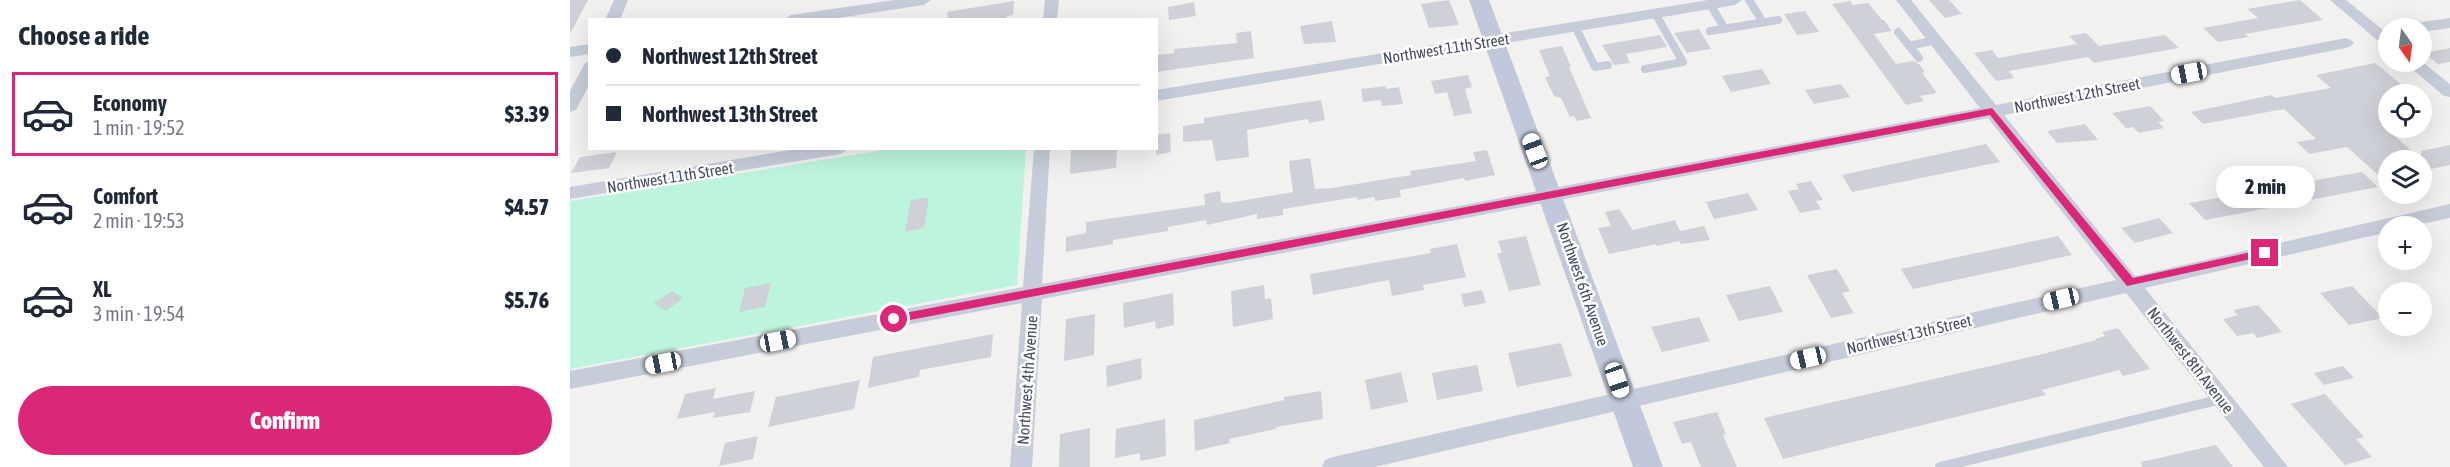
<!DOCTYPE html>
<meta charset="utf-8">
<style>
:root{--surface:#fff;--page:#f2f2f3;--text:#1f2937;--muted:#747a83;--line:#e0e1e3;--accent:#db2777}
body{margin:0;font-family:"Asap Condensed",sans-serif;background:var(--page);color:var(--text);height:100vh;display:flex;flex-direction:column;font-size:22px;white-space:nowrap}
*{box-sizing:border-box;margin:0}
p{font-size:20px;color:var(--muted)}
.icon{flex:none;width:33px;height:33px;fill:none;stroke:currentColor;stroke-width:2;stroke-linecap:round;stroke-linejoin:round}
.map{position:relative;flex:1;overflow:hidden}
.sheet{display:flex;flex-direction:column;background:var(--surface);width:570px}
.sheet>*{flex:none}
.guide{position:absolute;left:18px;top:18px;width:570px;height:132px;border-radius:0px;box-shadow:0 6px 24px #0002;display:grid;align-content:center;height:132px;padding:0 18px;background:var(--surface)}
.needle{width:39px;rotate:166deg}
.tools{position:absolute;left:1808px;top:18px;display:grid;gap:12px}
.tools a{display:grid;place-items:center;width:54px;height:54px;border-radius:50%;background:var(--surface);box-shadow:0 6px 24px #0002;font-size:30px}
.end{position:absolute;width:27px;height:27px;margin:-14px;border:8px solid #db2777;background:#fff;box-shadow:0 0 0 3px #fff}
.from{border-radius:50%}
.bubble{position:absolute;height:42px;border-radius:21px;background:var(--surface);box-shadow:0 6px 24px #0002;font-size:20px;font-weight:800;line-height:42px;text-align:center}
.car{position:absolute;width:18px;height:36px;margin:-18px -9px;border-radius:8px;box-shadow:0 0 4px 2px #0007;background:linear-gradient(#fff 24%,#345 0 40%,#fff 0 76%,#345 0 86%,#fff 0)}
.guide b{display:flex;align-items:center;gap:21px;height:57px;font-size:22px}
.guide b+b{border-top:2px solid var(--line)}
.guide i{width:15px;height:15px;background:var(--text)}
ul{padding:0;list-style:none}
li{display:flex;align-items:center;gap:18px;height:84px;margin:0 12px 9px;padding:0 6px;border:3px solid transparent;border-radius:0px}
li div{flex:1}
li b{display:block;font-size:22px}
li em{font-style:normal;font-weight:800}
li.on{border-color:var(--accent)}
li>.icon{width:54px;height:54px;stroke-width:1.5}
h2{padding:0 18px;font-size:27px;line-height:72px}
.action{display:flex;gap:12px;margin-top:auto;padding:12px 18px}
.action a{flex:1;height:69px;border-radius:36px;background:var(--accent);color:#fff;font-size:24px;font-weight:800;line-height:69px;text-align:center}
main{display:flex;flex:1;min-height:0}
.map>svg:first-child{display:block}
</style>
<main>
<section class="sheet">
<h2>Choose a ride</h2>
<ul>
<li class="on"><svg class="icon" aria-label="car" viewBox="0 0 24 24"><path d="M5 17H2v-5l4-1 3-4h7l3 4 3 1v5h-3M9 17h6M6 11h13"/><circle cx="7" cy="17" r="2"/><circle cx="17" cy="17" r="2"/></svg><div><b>Economy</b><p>1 min · 19:52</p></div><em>$3.39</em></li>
<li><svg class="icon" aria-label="car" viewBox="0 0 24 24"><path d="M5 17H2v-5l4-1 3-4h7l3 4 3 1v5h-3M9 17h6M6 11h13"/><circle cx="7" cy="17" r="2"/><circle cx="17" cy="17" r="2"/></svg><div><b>Comfort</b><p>2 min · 19:53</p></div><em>$4.57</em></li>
<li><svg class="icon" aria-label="car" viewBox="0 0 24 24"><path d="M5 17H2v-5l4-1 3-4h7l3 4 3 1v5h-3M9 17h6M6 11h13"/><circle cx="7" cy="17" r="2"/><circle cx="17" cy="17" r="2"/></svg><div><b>XL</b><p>3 min · 19:54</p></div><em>$5.76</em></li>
</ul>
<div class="action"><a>Confirm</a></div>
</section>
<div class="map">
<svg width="1880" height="467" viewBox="0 0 1880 467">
<rect width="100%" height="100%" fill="#f3f1f0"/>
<polygon fill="#bcf4dd" points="320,149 456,149 447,285 0,369 0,201"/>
<g fill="#cfd1d8">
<polygon points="0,0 18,0 0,34"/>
<polygon points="879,0 889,25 859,28 851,4"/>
<polygon points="1359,0 1379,0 1392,14 1375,18"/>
<polygon points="1730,0 1753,20 1675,34 1679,37 1648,42 1633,28 1688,18 1677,9"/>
<polygon points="444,1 443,15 437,16 437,19 378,20 377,12"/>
<polygon points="1280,1 1283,5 1298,3 1312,20 1314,20 1322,31 1304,34 1326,64 1343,61 1349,64 1355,72 1352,73 1367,93 1350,96 1354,101 1336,105 1262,4"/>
<polygon points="624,2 626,16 599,20 598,7"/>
<polygon points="1235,11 1249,32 1227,35 1214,14"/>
<polygon points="762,21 766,42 734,44 730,26"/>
<polygon points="1129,29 1141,49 1117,53 1104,33"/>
<polygon points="681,31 684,58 586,72 586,55 604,53 604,49 667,43 666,33"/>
<polygon points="1516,33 1529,46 1595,35 1609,48 1524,63 1518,57 1439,71 1444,78 1426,81 1404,53 1422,50 1428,58 1507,44 1499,36"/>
<polygon points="1090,35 1097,47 1056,54 1060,63 1044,65 1032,45"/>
<polygon points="992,46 1001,67 999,67 1021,118 1007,121 1004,116 1000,117 991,98 984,96 975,77 980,76 969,50"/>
<polygon points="1880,48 1880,62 1868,64 1854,53"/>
<polygon points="1805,63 1843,94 1818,94 1818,110 1816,111 1818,130 1851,159 1851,151 1880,145 1880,165 1851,171 1851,160 1818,160 1818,184 1777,147 1739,154 1727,142 1746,139 1714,109 1633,124 1621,112 1702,95 1705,98 1761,88 1746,75"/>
<polygon points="1192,69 1201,84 1161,92 1152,76"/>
<polygon points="898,75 902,87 895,89 902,113 884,116 877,92 865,94 861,81"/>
<polygon points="1271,84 1280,97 1244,104 1235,90"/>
<polygon points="816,86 816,89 829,87 833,104 812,106 811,100 793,102 791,89"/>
<polygon points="751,100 755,120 739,123 738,119 677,130 679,157 646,161 642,140 613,142 613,126 634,123 634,118"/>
<polygon points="1580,106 1594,121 1588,122 1594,128 1569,133 1563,127 1556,128 1542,113"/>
<polygon points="1515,124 1528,140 1487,143 1477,131"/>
<polygon points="600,133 601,152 586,155 586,135"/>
<polygon points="1416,144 1430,162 1282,192 1272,175"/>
<polygon points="547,148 546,168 500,174 501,149"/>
<polygon points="917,150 925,175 895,181 894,178 830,190 831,197 805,201 804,197 787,200 787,197 713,209 713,215 687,219 687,214 637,225 636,220 598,227 598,231 543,240 543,244 496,252 496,237 516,233 516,222 635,205 634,194 650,191 651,202 658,203 723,192 719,161 740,158 745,189 762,188 841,175 840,171 906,161 903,152"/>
<polygon points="47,152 39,168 1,173 10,157"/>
<polygon points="1792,172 1808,187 1635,220 1619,203"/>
<polygon points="1241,181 1253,200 1246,201 1251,209 1230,213 1218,191 1229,189 1226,184"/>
<polygon points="1178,193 1188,210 1144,219 1136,202"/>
<polygon points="359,197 354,228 335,232 341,200"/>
<polygon points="1049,209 1063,230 1105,220 1110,231 1134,226 1140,240 1111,244 1109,241 1087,246 1086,244 1039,254 1028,228 1041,226 1035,212"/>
<polygon points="1589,218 1603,233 1565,243 1551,228"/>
<polygon points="956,236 971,285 939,291 927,253 932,253 928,241"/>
<polygon points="1488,236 1502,255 1343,289 1331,269"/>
<polygon points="887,244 896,277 853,285 854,290 822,296 819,280 743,295 740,274 861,253 860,249"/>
<polygon points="1267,269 1280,291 1272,293 1284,313 1261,318 1237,275"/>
<polygon points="201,283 195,307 169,312 175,288"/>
<polygon points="694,285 695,299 701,298 703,319 663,327 661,291"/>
<polygon points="1200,286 1213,312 1169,321 1156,295"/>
<polygon points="1782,286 1813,318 1779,325 1750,293"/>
<polygon points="912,290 916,303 894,307 891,294"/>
<polygon points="102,291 113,298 96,311 84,303"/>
<polygon points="603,293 604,325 586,329 585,321 554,328 553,303"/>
<polygon points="1688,305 1712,332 1687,338 1683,333 1667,336 1653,319 1668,315 1663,310"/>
<polygon points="525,314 524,355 494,361 496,319"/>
<polygon points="1129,317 1140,341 1092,352 1081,327"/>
<polygon points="1548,328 1580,369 1553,376 1549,370 1472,390 1476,395 1213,459 1194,418 1473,354 1526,340 1525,339 1535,336 1532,332"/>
<polygon points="423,334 421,357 350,370 349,377 298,388 303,357"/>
<polygon points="991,343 1002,376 947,387 938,353"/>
<polygon points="571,358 572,379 537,387 536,366"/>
<polygon points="907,365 913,391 867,400 862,373"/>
<polygon points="1773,366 1784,378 1754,385 1744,373"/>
<polygon points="831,372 838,402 801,410 795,380"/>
<polygon points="290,380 284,409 198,427 206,397"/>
<polygon points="146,388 143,399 185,391 180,412 143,418 145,412 107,419 115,394"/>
<polygon points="751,391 753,419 706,427 706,429 659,439 660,443 625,451 624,420 714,400 714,397"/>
<polygon points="1755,394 1794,437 1786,439 1802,457 1775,465 1721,404"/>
<polygon points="1147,412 1156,434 1153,435 1167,467 1131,467 1121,442 1112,444 1103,422"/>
<polygon points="595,419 596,456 570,461 570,453 545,458 546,429"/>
<polygon points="520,428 520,467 489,467 490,434"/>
<polygon points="188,436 183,459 149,466 155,443"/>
<polygon points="1646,445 1663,467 1572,467 1571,462"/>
</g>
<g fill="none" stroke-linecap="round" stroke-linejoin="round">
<g stroke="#c6ccd9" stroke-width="8">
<polyline points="1179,0 1193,22"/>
<polyline points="1140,4 1155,29"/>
<polyline points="1005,26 1025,67 1038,65"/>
<polyline points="1140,31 1208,20"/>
<polyline points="1328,32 1349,58"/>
<polyline points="1339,46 1365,40"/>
<polyline points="1075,69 1113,62 1085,13"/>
</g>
<polyline stroke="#c6ccd9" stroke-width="10" points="1370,467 1652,399"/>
<g fill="#c6ccd9" fill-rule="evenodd">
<polygon points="44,0 58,0 50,20 35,20"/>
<polygon points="324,0 361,0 354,5 255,20 214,20 221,15"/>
<polygon points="475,0 489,0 487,20 473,20"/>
<polygon points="1138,0 1172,0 1165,5 586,101 586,90"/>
<polygon points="1326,0 1341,0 1426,105 1776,38 1781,40 1784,43 1781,46 1776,48 1434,115 1565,276 1880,204 1880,218 1842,226 1818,226 1818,232 1575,288 1718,467 1694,467 1556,293 805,467 752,467 755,460 763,457 1546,280 1418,118 472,299 462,467 440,467 452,303 0,389 0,371 453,287 464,148 480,148 472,284 1410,108"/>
<polygon points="1760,0 1776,0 1818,34 1818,47 1813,45"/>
<polygon points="1880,18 1880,28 1851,32 1851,28 1837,28 1844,23"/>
<polygon points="20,44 20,54 0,57 0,47"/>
<polygon points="1851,61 1880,84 1880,97 1874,96 1834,62"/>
<polygon points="20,62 20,83 6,110 0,112 0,91 15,63"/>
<polygon points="232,148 279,148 271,154 0,199 0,187"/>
</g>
<polygon fill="#c1c8db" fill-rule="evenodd" points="899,0 919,0 1093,467 1063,467"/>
</g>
<polygon fill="#db2777" points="1422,108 1563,278 1695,249 1700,253 1695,256 1557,286 1420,115 324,323 319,319 324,315"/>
<g text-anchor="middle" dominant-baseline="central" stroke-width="5" stroke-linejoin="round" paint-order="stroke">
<g font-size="16" fill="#464e60" stroke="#fff">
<text transform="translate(876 48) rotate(-9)">Northwest 11th Street</text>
<text transform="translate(1507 95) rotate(-11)">Northwest 12th Street</text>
<text transform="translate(100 177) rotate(-9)">Northwest 11th Street</text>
<text transform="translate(1013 284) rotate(71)">Northwest 6th Avenue</text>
<text transform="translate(1339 334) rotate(-13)">Northwest 13th Street</text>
<text transform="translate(1621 360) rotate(52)">Northwest 8th Avenue</text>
<text transform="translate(457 380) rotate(-86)">Northwest 4th Avenue</text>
</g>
</g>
</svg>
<div class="tools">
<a><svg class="needle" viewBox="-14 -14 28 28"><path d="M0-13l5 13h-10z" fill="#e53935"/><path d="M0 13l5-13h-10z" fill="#747a83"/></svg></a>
<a><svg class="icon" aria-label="locate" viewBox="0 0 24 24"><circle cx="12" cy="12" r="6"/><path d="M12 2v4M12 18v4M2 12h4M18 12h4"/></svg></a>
<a><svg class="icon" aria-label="layers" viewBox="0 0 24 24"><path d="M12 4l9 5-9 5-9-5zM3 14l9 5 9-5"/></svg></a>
<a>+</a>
<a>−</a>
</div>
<i class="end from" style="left:324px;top:319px"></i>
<i class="end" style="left:1695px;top:253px"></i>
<div class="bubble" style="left:1646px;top:166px;width:99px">2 min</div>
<i class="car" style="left:1619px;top:73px;rotate:259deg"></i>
<i class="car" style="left:965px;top:151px;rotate:339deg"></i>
<i class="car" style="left:1491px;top:299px;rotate:257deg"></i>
<i class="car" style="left:208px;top:341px;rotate:79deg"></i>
<i class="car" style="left:1238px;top:358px;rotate:257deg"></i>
<i class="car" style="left:93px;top:363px;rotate:259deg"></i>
<i class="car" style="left:1047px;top:380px;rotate:161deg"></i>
<div class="guide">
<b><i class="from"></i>Northwest 12th Street</b>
<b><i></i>Northwest 13th Street</b>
</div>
</div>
</main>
